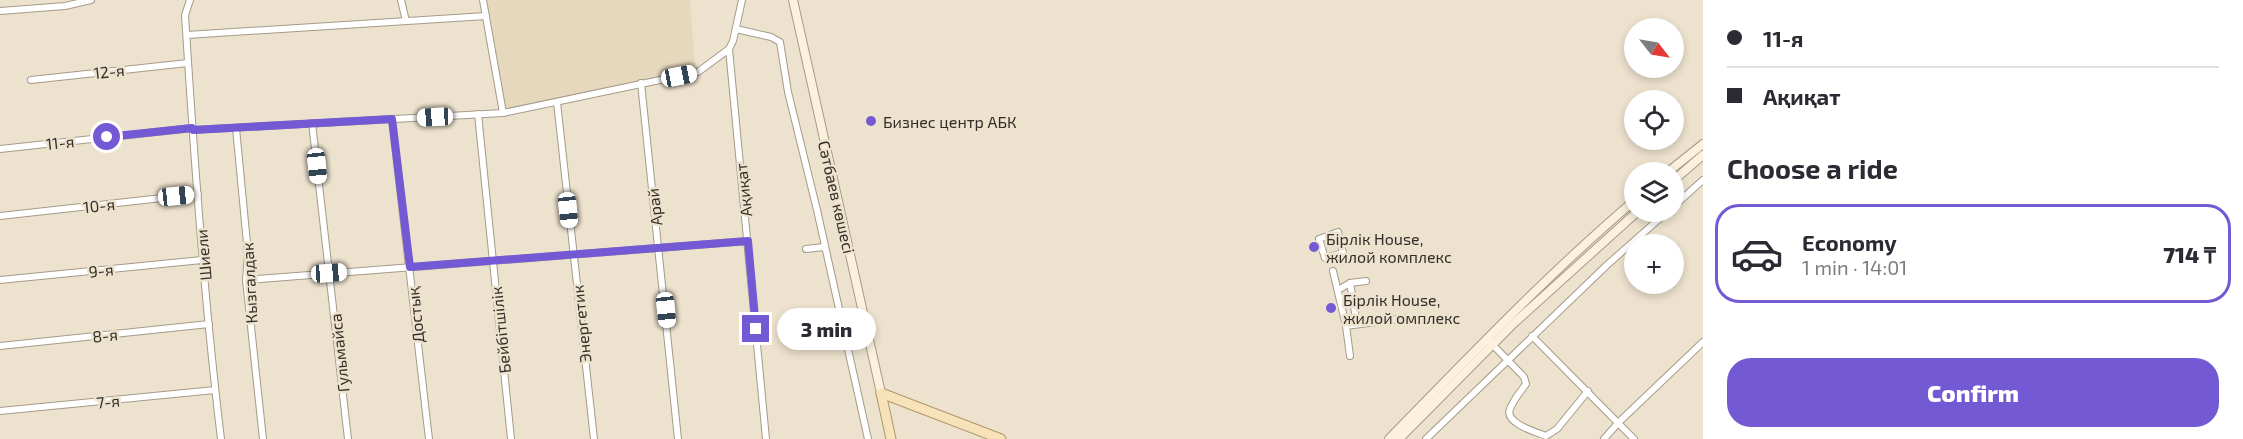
<!DOCTYPE html>
<meta charset="utf-8">
<style>
:root{--surface:#fff;--page:#f2f2f3;--text:#2b2b33;--muted:#7c7c81;--line:#e1e1e2;--accent:#735ad4}
body{margin:0;font-family:"Exo 2",sans-serif;background:var(--page);color:var(--text);height:100vh;display:flex;flex-direction:column;font-size:22px;white-space:nowrap}
*{box-sizing:border-box;margin:0}
p{font-size:20px;color:var(--muted)}
.icon{flex:none;width:33px;height:33px;fill:none;stroke:currentColor;stroke-width:2;stroke-linecap:round;stroke-linejoin:round}
.map{position:relative;flex:1;overflow:hidden}
.panel{display:flex;flex-direction:column;background:var(--surface);width:540px}
.panel>*{flex:none}
.hud{display:grid;align-content:center;height:132px;padding:0 24px;background:var(--surface)}
.needle{width:39px;rotate:121deg}
.controls{position:absolute;left:1624px;top:18px;display:grid;gap:12px}
.controls a{display:grid;place-items:center;width:60px;height:60px;border-radius:50%;background:var(--surface);box-shadow:0 3px 9px #0003;font-size:30px}
.end{position:absolute;width:27px;height:27px;margin:-14px;border:8px solid #735ad4;background:#fff;box-shadow:0 0 0 3px #fff}
.from{border-radius:50%}
.bubble{position:absolute;height:42px;border-radius:21px;background:var(--surface);box-shadow:0 3px 9px #0003;font-size:20px;font-weight:800;line-height:42px;text-align:center}
.car{position:absolute;width:18px;height:36px;margin:-18px -9px;border-radius:8px;box-shadow:0 0 4px 2px #0007;background:linear-gradient(#fff 24%,#345 0 40%,#fff 0 76%,#345 0 86%,#fff 0)}
.hud b{display:flex;align-items:center;gap:21px;height:57px;font-size:22px}
.hud b+b{border-top:2px solid var(--line)}
.hud i{width:15px;height:15px;background:var(--text)}
ul{padding:0;list-style:none}
li{display:flex;align-items:center;gap:18px;height:99px;margin:0 12px 9px;padding:0 12px;border:3px solid transparent;border-radius:24px}
li div{flex:1}
li b{display:block;font-size:22px}
li em{font-style:normal;font-weight:800}
li.current{border-color:var(--accent)}
li>.icon{width:54px;height:54px;stroke-width:1.5}
h2{padding:0 24px;font-size:27px;line-height:72px}
.primary-button{display:flex;gap:12px;margin-top:auto;padding:12px 24px}
.primary-button a{flex:1;height:69px;border-radius:24px;background:var(--accent);color:#fff;font-size:24px;font-weight:800;line-height:69px;text-align:center}
main{display:flex;flex:1;min-height:0}
.map>svg:first-child{display:block}
</style>
<main>
<div class="map">
<svg width="1703" height="439" viewBox="0 0 1703 439">
<rect width="100%" height="100%" fill="#ede2ce"/>
<polygon fill="#e5d8bd" points="483,0 690,0 695,69 503,110"/>
<g fill="none" stroke-linecap="round" stroke-linejoin="round">
<defs>
<g id="street">
<path d="M190,0L185,15C194,156 204,298 221,439"/>
<polyline points="401,0 406,21"/>
<polyline points="483,0 503,113"/>
<polyline points="0,11 65,6 91,0"/>
<polyline points="736,29 771,37 780,42 788,92 817,210 868,439"/>
<polyline points="187,35 486,16"/>
<polyline points="729,49 766,439"/>
<polyline points="31,80 188,63"/>
<polyline points="641,83 678,439"/>
<polyline points="557,102 594,439"/>
<polyline points="478,114 511,439"/>
<polyline points="392,119 429,439"/>
<polyline points="312,123 348,439"/>
<polyline points="236,128 248,254 246,280 263,439"/>
<polyline points="193,130 503,113 698,72 729,49 733,41 742,0"/>
<polyline points="0,149 193,128"/>
<polyline points="1674,206 1703,180"/>
<polyline points="0,216 198,194"/>
<polygon points="1338,232 1343,253 1325,258 1319,239"/>
<polyline points="806,249 824,247"/>
<polyline points="1333,271 1346,326"/>
<polyline points="0,280 202,260"/>
<polyline points="246,280 748,241"/>
<polyline points="1350,283 1357,324"/>
<polyline points="1338,290 1350,283 1366,281"/>
<polyline points="1532,336 1634,439"/>
<path d="M1490,342L1524,377L1526,384C1521,391 1513,400 1510,409C1504,423 1536,432 1546,436L1557,429L1588,391"/>
<polyline points="0,346 209,324"/>
<polyline points="1350,356 1346,326 1405,318"/>
<polyline points="0,411 215,390"/>
<polyline points="1426,439 1607,265 1667,212"/>
<polyline points="1604,439 1619,422 1703,342"/>
</g>
<g id="secondary">
<polyline points="793,0 881,393"/>
<polyline points="1668,172 1703,144"/>
<polyline points="1674,180 1703,155"/>
<path d="M1389,439C1469,357 1548,274 1635,200"/>
<polyline points="1399,439 1513,324 1637,212"/>
</g>
<g id="primary">
<polyline points="881,393 1001,439"/>
<polyline points="881,393 891,439"/>
</g>
</defs>
<use href="#street" stroke="#a59b88" stroke-width="8"/>
<use href="#secondary" stroke="#a59b88" stroke-width="10"/>
<use href="#primary" stroke="#af9768" stroke-width="11"/>
<use href="#street" stroke="#fff" stroke-width="6"/>
<use href="#secondary" stroke="#fbf1dc" stroke-width="8"/>
<use href="#primary" stroke="#f7e2b9" stroke-width="9"/>
</g>
<g fill="none" stroke-linecap="round" stroke-linejoin="round">
<polyline stroke="#735ad4" stroke-width="8" points="107,137 192,128 193,130 392,119 410,267 748,241 756,329"/>
</g>
<g fill="#735ad4" stroke="#ede2ce" stroke-width="2">
<circle cx="871" cy="121" r="6"/>
<circle cx="1314" cy="247" r="6"/>
<circle cx="1331" cy="308" r="6"/>
</g>
<g text-anchor="middle" dominant-baseline="central" stroke-width="5" stroke-linejoin="round" paint-order="stroke">
<g font-size="16" fill="#332f28" stroke="#ede2ce">
<text transform="translate(109 71) rotate(-6)">12-я</text>
<text transform="translate(60 142) rotate(-6)">11-я</text>
<text transform="translate(743 190) rotate(-96)">Ақиқат</text>
<text transform="translate(837 197) rotate(77)">Сәтбаев көшесі</text>
<text transform="translate(99 205) rotate(-6)">10-я</text>
<text transform="translate(654 207) rotate(-96)">Арай</text>
<text transform="translate(203 255) rotate(-95)">Шиели</text>
<text transform="translate(101 270) rotate(-6)">9-я</text>
<text transform="translate(249 283) rotate(-93)">Кызгалдак</text>
<text transform="translate(415 315) rotate(-96)">Достық</text>
<text transform="translate(581 324) rotate(-96)">Энергетик</text>
<text transform="translate(500 330) rotate(-96)">Бейбітшілік</text>
<text transform="translate(105 335) rotate(-6)">8-я</text>
<text transform="translate(339 353) rotate(-96)">Гульмайса</text>
<text transform="translate(108 401) rotate(-6)">7-я</text>
</g>
<g font-size="16" fill="#332f28" stroke="#ede2ce" text-anchor="start">
<text x="883" y="121">Бизнес центр АБК</text>
<text x="1326" y="238">Бірлік House,<tspan x="1326" dy="18">жилой комплекс</tspan></text>
<text x="1343" y="299">Бірлік House,<tspan x="1343" dy="18">жилой омплекс</tspan></text>
</g>
</g>
</svg>
<div class="controls">
<a><svg class="needle" viewBox="-14 -14 28 28"><path d="M0-13l5 13h-10z" fill="#e53935"/><path d="M0 13l5-13h-10z" fill="#7c7c81"/></svg></a>
<a><svg class="icon" aria-label="locate" viewBox="0 0 24 24"><circle cx="12" cy="12" r="6"/><path d="M12 2v4M12 18v4M2 12h4M18 12h4"/></svg></a>
<a><svg class="icon" aria-label="layers" viewBox="0 0 24 24"><path d="M12 4l9 5-9 5-9-5zM3 14l9 5 9-5"/></svg></a>
<a>+</a>
</div>
<i class="end from" style="left:107px;top:137px"></i>
<i class="end" style="left:756px;top:329px"></i>
<div class="bubble" style="left:777px;top:308px;width:99px">3 min</div>
<i class="car" style="left:679px;top:76px;rotate:79deg"></i>
<i class="car" style="left:435px;top:117px;rotate:267deg"></i>
<i class="car" style="left:317px;top:166px;rotate:174deg"></i>
<i class="car" style="left:176px;top:196px;rotate:84deg"></i>
<i class="car" style="left:568px;top:210px;rotate:174deg"></i>
<i class="car" style="left:329px;top:273px;rotate:86deg"></i>
<i class="car" style="left:666px;top:310px;rotate:174deg"></i>
</div>
<section class="panel">
<div class="hud">
<b><i class="from"></i>11-я</b>
<b><i></i>Ақиқат</b>
</div>
<h2>Choose a ride</h2>
<ul>
<li class="current"><svg class="icon" aria-label="car" viewBox="0 0 24 24"><path d="M5 17H2v-5l4-1 3-4h7l3 4 3 1v5h-3M9 17h6M6 11h13"/><circle cx="7" cy="17" r="2"/><circle cx="17" cy="17" r="2"/></svg><div><b>Economy</b><p>1 min · 14:01</p></div><em>714 ₸</em></li>
</ul>
<div class="primary-button"><a>Confirm</a></div>
</section>
</main>
